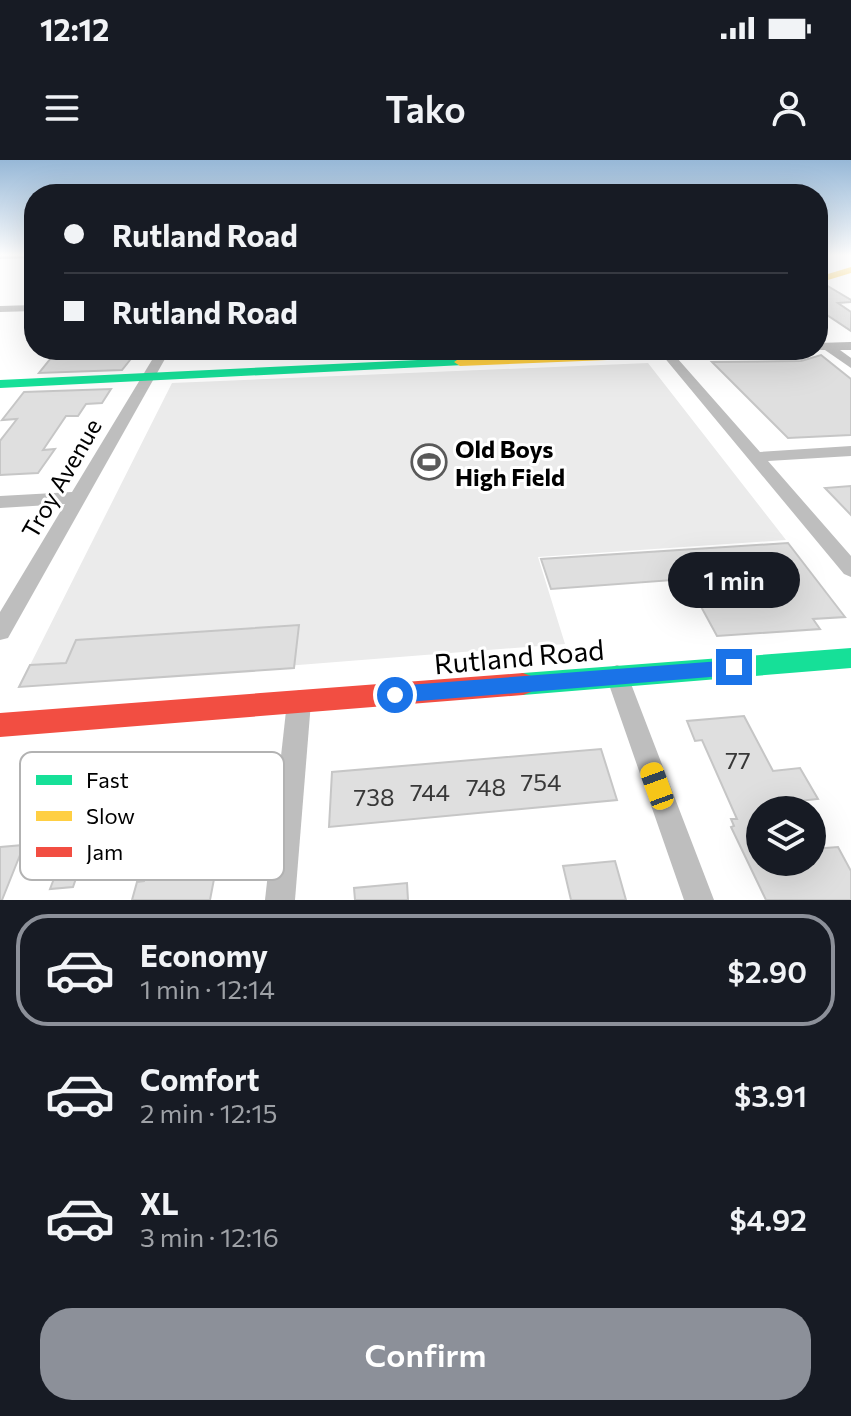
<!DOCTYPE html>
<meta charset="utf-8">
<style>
:root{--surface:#171b24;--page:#242831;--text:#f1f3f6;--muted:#9ea1a6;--line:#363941;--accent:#8c9099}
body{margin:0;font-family:Commissioner,sans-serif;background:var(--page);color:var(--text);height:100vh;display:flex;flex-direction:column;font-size:30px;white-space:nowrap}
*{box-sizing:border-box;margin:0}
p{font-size:26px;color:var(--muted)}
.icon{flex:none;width:44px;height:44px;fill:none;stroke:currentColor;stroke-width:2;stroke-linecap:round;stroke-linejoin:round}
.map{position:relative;height:740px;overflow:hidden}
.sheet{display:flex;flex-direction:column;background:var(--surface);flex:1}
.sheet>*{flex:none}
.top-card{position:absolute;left:24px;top:24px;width:804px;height:176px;border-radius:32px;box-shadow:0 8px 32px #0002;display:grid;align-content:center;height:176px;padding:0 40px;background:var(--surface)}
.controls{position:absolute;left:746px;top:636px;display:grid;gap:16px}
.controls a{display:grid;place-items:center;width:80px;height:80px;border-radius:50%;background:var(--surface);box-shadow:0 8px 32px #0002;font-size:40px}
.end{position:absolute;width:36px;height:36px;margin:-18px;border:10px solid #1a73e8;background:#fff;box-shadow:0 0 0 4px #fff}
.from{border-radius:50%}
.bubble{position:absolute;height:56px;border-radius:28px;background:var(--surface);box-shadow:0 8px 32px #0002;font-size:26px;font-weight:600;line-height:56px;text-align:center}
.car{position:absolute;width:24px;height:48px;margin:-24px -12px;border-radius:10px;box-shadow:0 0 6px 2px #0007;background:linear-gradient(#f5c518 24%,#345 0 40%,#f5c518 0 76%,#345 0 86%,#f5c518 0)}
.top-card b{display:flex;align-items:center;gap:28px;height:76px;font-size:30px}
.top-card b+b{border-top:2px solid var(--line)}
.top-card i{width:20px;height:20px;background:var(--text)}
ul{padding:14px 0 0;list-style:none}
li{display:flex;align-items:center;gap:24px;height:112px;margin:0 16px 12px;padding:0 24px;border:4px solid transparent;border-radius:32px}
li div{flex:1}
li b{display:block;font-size:30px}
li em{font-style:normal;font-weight:600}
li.on{border-color:var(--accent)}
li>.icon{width:72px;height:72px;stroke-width:1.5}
.button{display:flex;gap:16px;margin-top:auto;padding:16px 40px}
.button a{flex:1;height:92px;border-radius:32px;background:var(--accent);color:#fff;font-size:32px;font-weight:600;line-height:92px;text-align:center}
.status{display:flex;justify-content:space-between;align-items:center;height:56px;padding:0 40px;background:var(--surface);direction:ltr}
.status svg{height:22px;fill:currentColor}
header{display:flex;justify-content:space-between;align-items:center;height:104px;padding:0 40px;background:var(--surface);font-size:36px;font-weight:600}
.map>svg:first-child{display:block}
</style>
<div class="status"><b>12:12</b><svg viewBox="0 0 49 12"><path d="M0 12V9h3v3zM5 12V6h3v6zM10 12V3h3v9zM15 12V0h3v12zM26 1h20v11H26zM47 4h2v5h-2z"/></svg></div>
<header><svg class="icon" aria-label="menu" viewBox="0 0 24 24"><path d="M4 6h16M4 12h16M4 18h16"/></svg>Tako<svg class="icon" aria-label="person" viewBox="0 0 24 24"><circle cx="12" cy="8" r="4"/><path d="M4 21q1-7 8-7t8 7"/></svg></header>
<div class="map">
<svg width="851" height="740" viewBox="0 0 851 740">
<rect width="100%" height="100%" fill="#fff"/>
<polygon fill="#ebebeb" points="648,203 786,380 538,397 565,484 19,527 172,223"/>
<g fill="#dfdfdf" stroke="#c6c6c6" stroke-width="2">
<polygon points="826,125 851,140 851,142 838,143 851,152 851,171 818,149 818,127"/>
<polygon points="138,190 122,210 39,213 55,193"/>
<polygon points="821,195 851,219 851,275 788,278 712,202 801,201"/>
<polygon points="111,229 102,243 86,244 78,256 66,256 43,290 55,289 38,313 0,315 0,281 17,259 2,260 24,232"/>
<polygon points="851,326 851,355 825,328"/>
<polygon points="788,383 845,457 813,459 820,469 717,476 686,419 551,429 541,399"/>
<polygon points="299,465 294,508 19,527 30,505 66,503 76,480"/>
<polygon points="744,556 773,611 800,608 818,639 789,642 794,650 760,650 760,702 812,702 812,689 838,687 851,711 851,740 766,740 731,667 734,666 731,659 737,659 702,580 695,581 687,561"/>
<polygon points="601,589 617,640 329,667 332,612"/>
<polygon points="228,646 210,740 132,740 137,722 144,721 154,683 140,684 149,653"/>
<polygon points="24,685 2,740 0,740 0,687"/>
<polygon points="82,701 73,727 50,729 60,703"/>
<polygon points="615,701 626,740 571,740 563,706"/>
<polygon points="407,723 408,740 355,740 354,728"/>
</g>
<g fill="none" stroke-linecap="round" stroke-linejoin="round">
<g fill="#bebebe" fill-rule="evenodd">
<polygon points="0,95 34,95 34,98 0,99"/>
<polygon points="34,145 34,151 0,152 0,146"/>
<polygon points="851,182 851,190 840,190 851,198 851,208 825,190 816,190 818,183"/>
<polygon points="158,190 170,190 8,478 0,480 0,452 65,344 0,348 0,336 72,332"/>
<polygon points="658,190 670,190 760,292 851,286 851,296 768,301 851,396 851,417 844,414"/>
<polygon points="617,505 625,508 628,516 714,740 684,740 606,516 609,508"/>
<polygon points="299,530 307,534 311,542 295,740 265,740 287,542 291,534"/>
</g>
<g fill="#16e098" fill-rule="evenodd">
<polygon points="460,198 466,202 464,205 0,228 0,220"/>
<polygon points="851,488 851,508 523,535 515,532 511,524 515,516 523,513"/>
</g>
<g fill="#ffcf43" fill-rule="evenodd">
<polygon points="851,107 851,113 818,123 818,117"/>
<polygon points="667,190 762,190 756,194 460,206 454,202 460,198"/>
</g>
<polygon fill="#f24e42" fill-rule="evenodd" points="523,513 531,516 535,524 531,532 523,535 0,577 0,553"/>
</g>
<linearGradient id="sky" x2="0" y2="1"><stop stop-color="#97b8d7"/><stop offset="0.48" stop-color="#fff"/><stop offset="1" stop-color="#fff" stop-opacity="0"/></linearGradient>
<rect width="851" height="198" fill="url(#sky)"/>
<polygon fill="#1a73e8" points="734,500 742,507 734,515 395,543 389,540 386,535 389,529 395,526"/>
<defs>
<symbol id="stadium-ring" viewBox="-11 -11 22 22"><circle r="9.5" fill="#fff" stroke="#595959" stroke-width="1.5"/><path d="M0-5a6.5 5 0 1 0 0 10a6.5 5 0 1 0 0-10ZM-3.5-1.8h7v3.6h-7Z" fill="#595959"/></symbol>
</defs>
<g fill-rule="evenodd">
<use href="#stadium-ring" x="409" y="282" width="40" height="40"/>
</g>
<g text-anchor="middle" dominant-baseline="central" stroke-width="6" stroke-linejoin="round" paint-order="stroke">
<g font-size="24" font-weight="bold" fill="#000" stroke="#fff" text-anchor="start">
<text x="455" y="288">Old Boys<tspan x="455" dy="28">High Field</tspan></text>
</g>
<g font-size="24" fill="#000" stroke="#fff">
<text transform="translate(61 318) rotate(-60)">Troy Avenue</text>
</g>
<g font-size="24" fill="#383838">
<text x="738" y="599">77</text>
<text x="541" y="621">754</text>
<text x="486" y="626">748</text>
<text x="430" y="631">744</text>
<text x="374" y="636">738</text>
</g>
<g font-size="28" fill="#000" stroke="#fff">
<text transform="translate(519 496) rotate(-5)">Rutland Road</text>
</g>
</g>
<rect x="20" y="592" width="264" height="128" rx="12" fill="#fff" stroke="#b2b2b2" stroke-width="2"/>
<rect x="36" y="615" width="36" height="10" fill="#16e098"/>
<rect x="36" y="651" width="36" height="10" fill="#ffcf43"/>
<rect x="36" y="687" width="36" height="10" fill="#f24e42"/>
<g font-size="22" fill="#000">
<text x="86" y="628">Fast</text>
<text x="86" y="664">Slow</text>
<text x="86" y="700">Jam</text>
</g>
</svg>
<div class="controls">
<a><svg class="icon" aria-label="layers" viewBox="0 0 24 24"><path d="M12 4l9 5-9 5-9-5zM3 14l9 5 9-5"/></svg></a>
</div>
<i class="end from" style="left:395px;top:535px"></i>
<i class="end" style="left:734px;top:507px"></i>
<div class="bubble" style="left:668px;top:392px;width:132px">1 min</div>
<i class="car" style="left:657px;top:626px;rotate:340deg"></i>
<div class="top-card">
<b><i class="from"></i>Rutland Road</b>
<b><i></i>Rutland Road</b>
</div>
</div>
<section class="sheet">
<ul>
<li class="on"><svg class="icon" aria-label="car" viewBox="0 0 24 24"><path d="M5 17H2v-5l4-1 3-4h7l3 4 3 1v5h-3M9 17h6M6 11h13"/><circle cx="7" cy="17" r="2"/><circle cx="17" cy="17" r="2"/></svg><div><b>Economy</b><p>1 min · 12:14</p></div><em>$2.90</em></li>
<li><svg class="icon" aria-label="car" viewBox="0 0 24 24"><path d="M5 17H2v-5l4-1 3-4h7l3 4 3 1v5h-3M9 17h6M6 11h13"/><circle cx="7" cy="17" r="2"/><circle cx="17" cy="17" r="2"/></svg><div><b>Comfort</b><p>2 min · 12:15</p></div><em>$3.91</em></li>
<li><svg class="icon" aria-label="car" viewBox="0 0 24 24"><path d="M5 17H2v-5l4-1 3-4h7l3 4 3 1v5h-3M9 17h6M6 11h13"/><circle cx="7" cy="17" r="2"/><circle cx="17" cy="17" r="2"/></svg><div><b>XL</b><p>3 min · 12:16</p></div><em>$4.92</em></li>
</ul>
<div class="button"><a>Confirm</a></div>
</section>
